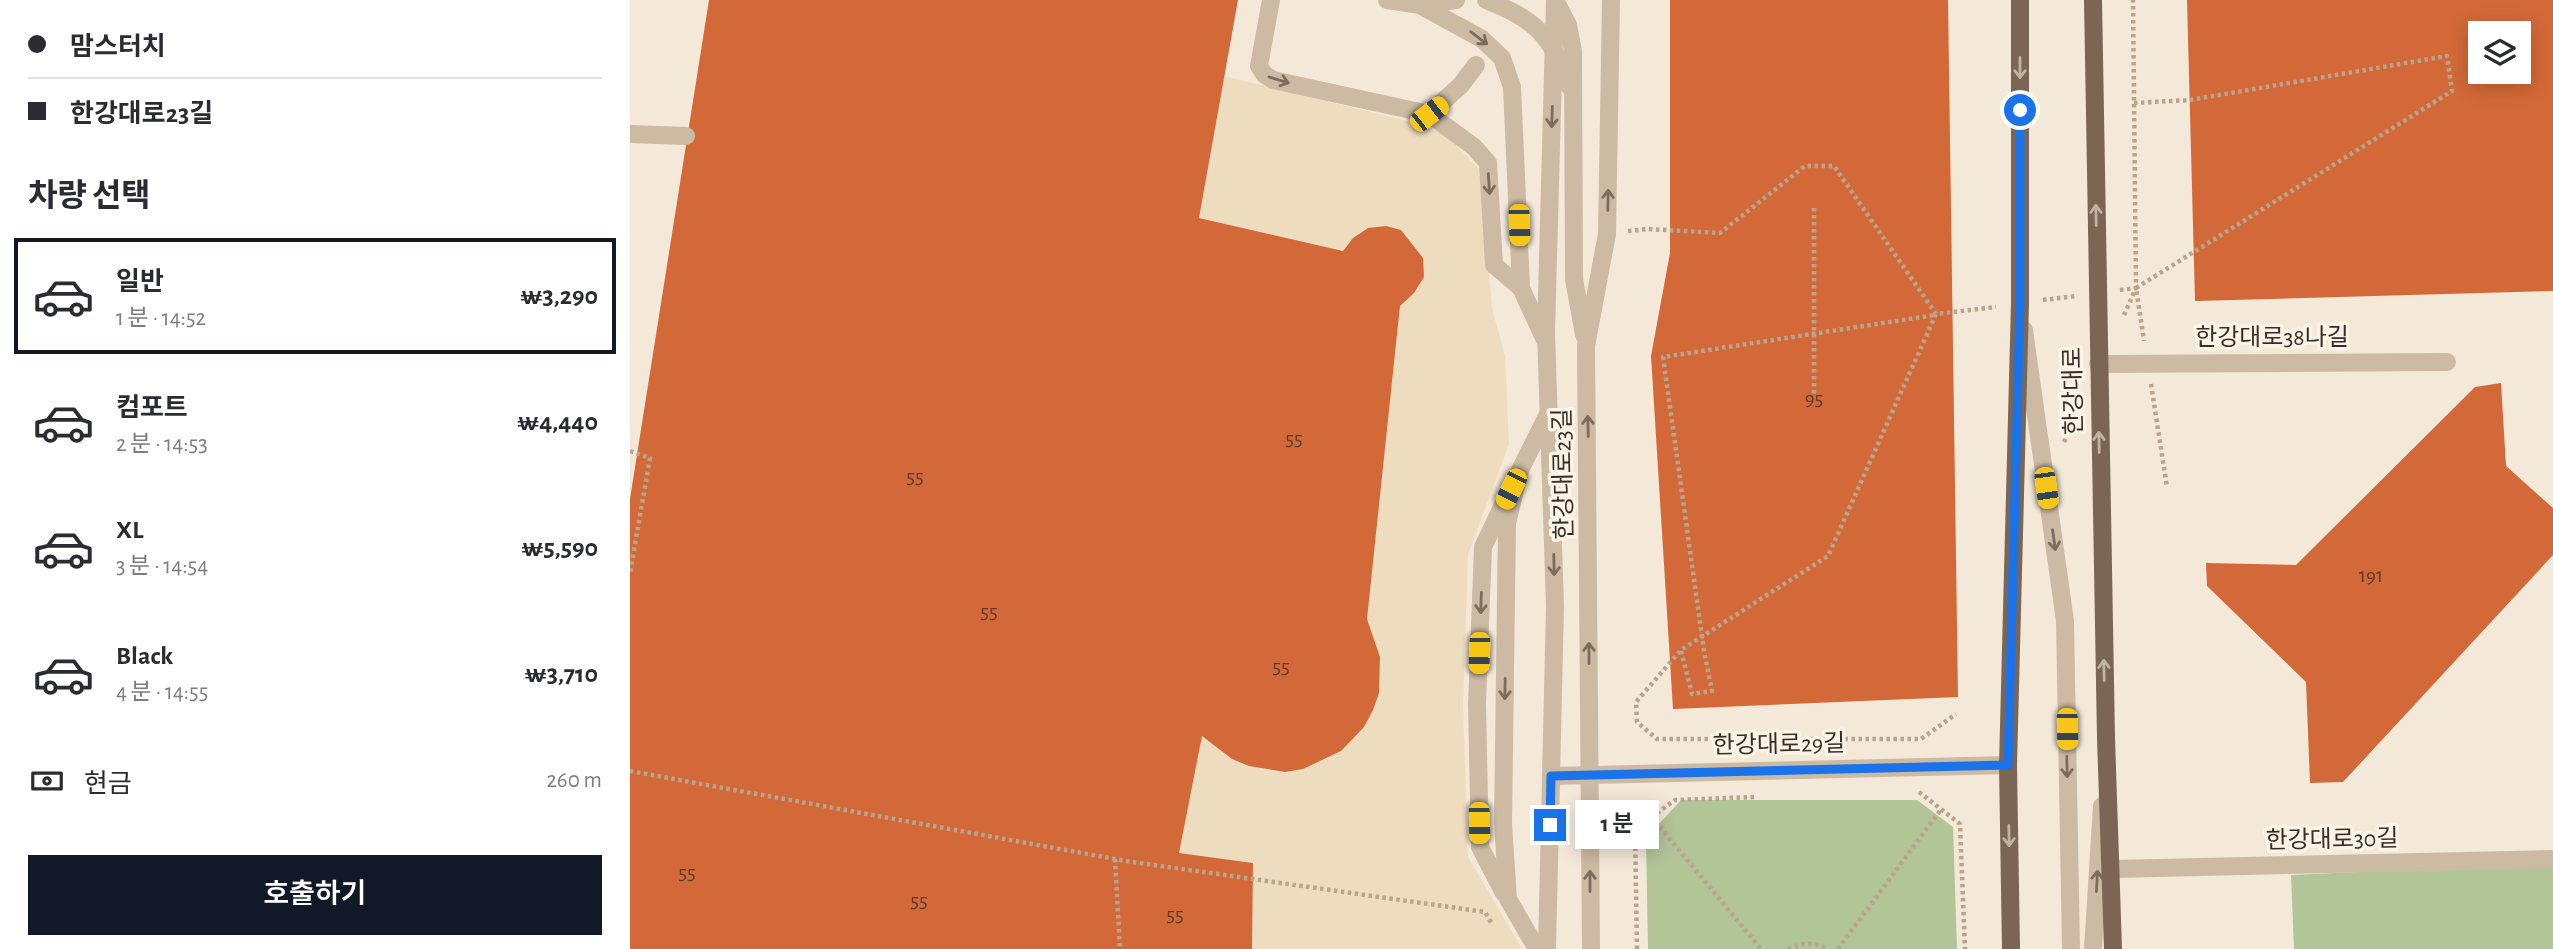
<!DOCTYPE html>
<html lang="ko">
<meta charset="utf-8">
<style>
:root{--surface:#fff;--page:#f2f2f3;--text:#2b2b33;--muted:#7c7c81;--line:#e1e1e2;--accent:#111827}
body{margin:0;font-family:"Alegreya Sans","Noto Sans KR",sans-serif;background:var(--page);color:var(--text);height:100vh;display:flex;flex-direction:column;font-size:26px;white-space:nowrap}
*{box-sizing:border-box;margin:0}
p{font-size:23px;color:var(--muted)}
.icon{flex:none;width:38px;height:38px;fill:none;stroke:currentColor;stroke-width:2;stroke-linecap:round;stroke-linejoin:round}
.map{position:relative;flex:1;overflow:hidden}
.details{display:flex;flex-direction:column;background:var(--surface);width:630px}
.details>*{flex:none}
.top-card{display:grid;align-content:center;height:154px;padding:0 28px;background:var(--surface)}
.buttons{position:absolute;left:1838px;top:21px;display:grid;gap:14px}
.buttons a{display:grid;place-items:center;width:63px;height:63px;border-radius:0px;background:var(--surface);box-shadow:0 4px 18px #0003;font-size:35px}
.end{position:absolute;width:32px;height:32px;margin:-16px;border:9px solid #1a73e8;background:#fff;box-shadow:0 0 0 4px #fff}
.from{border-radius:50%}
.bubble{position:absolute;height:49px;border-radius:0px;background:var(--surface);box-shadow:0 4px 18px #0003;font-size:23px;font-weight:600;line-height:49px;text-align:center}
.car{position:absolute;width:21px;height:42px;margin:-21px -10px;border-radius:9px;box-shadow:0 0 5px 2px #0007;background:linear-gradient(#f5c518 24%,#345 0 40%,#f5c518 0 76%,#345 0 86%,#f5c518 0)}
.top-card b{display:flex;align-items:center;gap:24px;height:66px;font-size:26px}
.top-card b+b{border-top:2px solid var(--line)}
.top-card i{width:18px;height:18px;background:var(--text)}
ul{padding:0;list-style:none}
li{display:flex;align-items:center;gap:21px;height:116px;margin:0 14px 10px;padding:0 14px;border:4px solid transparent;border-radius:0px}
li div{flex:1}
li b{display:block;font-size:26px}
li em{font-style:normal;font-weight:600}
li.selected{border-color:var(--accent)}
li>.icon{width:63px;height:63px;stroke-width:1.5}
h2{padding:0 28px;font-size:32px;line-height:84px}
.pay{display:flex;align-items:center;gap:18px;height:77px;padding:0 28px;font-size:26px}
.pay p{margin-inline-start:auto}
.action{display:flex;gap:14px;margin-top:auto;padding:14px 28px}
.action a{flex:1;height:80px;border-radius:0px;background:var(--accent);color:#fff;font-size:28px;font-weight:600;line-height:80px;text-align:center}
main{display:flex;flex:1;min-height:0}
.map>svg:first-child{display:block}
</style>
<main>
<section class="details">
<div class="top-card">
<b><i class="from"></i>맘스터치</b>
<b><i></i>한강대로23길</b>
</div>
<h2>차량 선택</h2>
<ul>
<li class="selected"><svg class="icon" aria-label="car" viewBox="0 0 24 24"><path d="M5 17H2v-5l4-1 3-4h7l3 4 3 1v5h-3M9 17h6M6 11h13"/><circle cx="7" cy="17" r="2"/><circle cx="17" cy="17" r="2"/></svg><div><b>일반</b><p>1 분 · 14:52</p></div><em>₩3,290</em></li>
<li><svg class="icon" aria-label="car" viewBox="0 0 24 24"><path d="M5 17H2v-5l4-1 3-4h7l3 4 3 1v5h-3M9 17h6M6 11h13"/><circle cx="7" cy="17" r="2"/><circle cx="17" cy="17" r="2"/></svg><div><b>컴포트</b><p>2 분 · 14:53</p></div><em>₩4,440</em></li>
<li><svg class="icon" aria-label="car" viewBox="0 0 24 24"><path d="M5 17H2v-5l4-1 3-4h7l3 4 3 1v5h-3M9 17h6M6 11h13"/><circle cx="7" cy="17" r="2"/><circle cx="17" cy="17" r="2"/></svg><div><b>XL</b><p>3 분 · 14:54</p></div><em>₩5,590</em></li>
<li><svg class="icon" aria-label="car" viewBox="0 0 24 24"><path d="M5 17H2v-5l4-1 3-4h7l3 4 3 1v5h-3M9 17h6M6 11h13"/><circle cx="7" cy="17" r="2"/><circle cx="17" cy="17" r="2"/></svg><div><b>Black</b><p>4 분 · 14:55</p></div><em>₩3,710</em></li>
</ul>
<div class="pay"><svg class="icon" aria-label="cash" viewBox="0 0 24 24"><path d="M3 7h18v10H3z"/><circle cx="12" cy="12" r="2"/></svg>현금<p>260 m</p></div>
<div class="action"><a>호출하기</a></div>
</section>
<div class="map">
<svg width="1923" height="949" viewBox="0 0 1923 949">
<rect width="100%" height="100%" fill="#f4e9d9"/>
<g fill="#b2c597">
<polygon points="1051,800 1287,800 1323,827 1327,949 1018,949 1016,838"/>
<polygon points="1923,863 1923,949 1664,949 1661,875"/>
</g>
<polygon fill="#eedcbe" points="594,76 790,124 817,136 850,170 862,308 875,356 879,444 838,555 833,704 838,857 892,949 622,949 623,863 549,853 572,736 602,759 619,766 655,772 673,769 711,751 734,727 743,710 749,692 750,657 737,619 770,306 793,258 771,230 713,251 569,218"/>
<g fill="#d36938" fill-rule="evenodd">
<polygon points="79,0 608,0 569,218 713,251 723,238 738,228 756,226 771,230 793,258 794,277 784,293 770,306 737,619 750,657 749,693 743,710 734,727 711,751 673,769 655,772 619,766 602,759 572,736 549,853 623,863 622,949 0,949 0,499"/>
<polygon points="1040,0 1318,0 1328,697 1043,709 1021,356 1040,253"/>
<path d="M1557,0H1923V291L1565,301ZM1850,33H1888V72H1850Z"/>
<polygon points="1871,383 1876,466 1923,508 1923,555 1713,782 1680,783 1676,682 1577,586 1576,563 1666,565 1845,387"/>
</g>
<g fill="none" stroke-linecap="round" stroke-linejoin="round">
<g stroke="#b9a48d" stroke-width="4.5" stroke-dasharray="3.5 3.5" stroke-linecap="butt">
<polyline points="1504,103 1560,100 1817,56 1822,91 1506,288 1514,341"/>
<polyline points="1184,208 1184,396"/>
<polyline points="998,231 1018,229 1090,233 1175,166 1204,166 1306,314 1366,307"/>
<polyline points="1490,290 1506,288"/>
<polyline points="1413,300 1446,296"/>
<polyline points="1306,314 1198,556 1051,650 1006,702 1007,722 1027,739 1291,739 1326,714"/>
<polyline points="1494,315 1506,288 1503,0"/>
<polyline points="1521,384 1537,487"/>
<polyline points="1434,442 1445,418"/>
<polyline points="0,451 20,458 0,573"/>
<polyline points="1051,651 1062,694 1082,691 1074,651 1033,357 1305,315"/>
<polyline points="1289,792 1330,824 1335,949"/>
<polyline points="1021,816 1131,949"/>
<polyline points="485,859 490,949"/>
<polyline points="496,861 855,912 862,924"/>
<polyline points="1007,949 1005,829 1045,800 1126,797"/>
<path d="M1158,949C1172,943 1184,941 1197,949"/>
<polyline points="1208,949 1312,808"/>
</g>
<g stroke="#cdbaa3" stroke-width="18">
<polyline points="641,0 629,66 634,74 643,80 799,114 844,147 858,163 864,265 891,288"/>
<polyline points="757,0 790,5 826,0"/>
<polyline points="790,5 852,39 872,58 882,87 891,288 914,338"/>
<polyline points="799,114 831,85 846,65"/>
<polyline points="0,134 56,136"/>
<polyline points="944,279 954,335"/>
<polyline points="1394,330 1435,621 1441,949"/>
<polyline points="1468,364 1817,362"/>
<polyline points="921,776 1378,765"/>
<polyline points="1483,869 1923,859"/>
<polyline points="874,893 850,847 847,704 853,547 875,501"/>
<polyline points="907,949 878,899 873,824 877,523 890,470 919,412"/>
<polyline points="917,949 925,606 916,332 925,0"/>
<polyline points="961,949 956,346 977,234 981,0"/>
<polyline points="1463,949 1472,806"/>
</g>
<g stroke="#7b6555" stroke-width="18">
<polyline points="1463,0 1476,738 1483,949"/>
<polyline points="1381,949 1378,765 1390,302 1390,0"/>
</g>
<polyline stroke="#b9a48d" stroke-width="4.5" stroke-dasharray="3.5 3.5" stroke-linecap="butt" points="0,771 496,861"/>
<g stroke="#cdbaa3" stroke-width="18">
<path d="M856,0C908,21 920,35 940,87"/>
<polyline points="925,0 938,25 943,51 944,279"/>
</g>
</g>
<defs><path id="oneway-shaft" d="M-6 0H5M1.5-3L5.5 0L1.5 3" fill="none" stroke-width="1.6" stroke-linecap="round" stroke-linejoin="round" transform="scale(1.75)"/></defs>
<g stroke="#7b6c5e">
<use href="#oneway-shaft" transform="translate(849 38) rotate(37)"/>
<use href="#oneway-shaft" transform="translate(649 80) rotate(17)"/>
<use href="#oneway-shaft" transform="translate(922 117) rotate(92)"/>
<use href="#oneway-shaft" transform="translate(859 184) rotate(86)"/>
<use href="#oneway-shaft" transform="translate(978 200) rotate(-89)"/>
<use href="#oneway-shaft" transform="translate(958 426) rotate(-91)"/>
<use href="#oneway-shaft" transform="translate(1424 540) rotate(82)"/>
<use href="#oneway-shaft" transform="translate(924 565) rotate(89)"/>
<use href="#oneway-shaft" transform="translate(851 603) rotate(92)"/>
<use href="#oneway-shaft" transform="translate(959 653) rotate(-90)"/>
<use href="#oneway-shaft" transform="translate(875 689) rotate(91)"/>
<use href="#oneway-shaft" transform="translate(1437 767) rotate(89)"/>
<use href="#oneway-shaft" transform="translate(960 881) rotate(-90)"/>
<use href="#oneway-shaft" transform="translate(1467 881) rotate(-87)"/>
</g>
<g stroke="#c1b3a4">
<use href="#oneway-shaft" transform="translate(1390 68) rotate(90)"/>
<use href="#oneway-shaft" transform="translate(1466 215) rotate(-91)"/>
<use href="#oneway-shaft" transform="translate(1469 442) rotate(-91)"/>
<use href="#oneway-shaft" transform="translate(1474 670) rotate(-91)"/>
<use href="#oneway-shaft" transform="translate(1379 836) rotate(89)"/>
</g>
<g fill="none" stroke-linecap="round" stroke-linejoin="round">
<polyline stroke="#1a73e8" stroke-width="9" points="920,825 921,776 1378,765 1390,302 1390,110"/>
</g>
<g text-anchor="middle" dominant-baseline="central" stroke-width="7" stroke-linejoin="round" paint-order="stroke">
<g font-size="21" fill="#5f3c2a">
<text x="1184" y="398">95</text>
<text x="664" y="438">55</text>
<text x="285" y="476">55</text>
<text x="1741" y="575">191</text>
<text x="359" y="611">55</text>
<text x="651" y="666">55</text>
<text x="57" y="872">55</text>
<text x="289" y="900">55</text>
<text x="545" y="914">55</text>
</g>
<g font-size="24" fill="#382d26" stroke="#fbf3e5">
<text x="1642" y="338">한강대로38나길</text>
<text transform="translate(1444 391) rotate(-91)">한강대로</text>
<text transform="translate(934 474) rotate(-91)">한강대로23길</text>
<text transform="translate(1149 745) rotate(-1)">한강대로29길</text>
<text transform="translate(1702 840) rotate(-1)">한강대로30길</text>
</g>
</g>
</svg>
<div class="buttons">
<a><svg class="icon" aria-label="layers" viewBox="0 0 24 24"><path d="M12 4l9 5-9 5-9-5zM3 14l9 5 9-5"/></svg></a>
</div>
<i class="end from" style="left:1390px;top:110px"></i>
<i class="end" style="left:920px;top:825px"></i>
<div class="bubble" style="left:945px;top:800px;width:84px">1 분</div>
<i class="car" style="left:799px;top:114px;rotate:52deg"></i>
<i class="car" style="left:889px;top:225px;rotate:178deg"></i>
<i class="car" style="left:1416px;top:488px;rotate:172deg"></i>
<i class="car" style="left:881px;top:489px;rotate:206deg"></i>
<i class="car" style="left:849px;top:653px;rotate:182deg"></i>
<i class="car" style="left:1437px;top:729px;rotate:179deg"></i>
<i class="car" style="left:849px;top:823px;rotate:179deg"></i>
</div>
</main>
